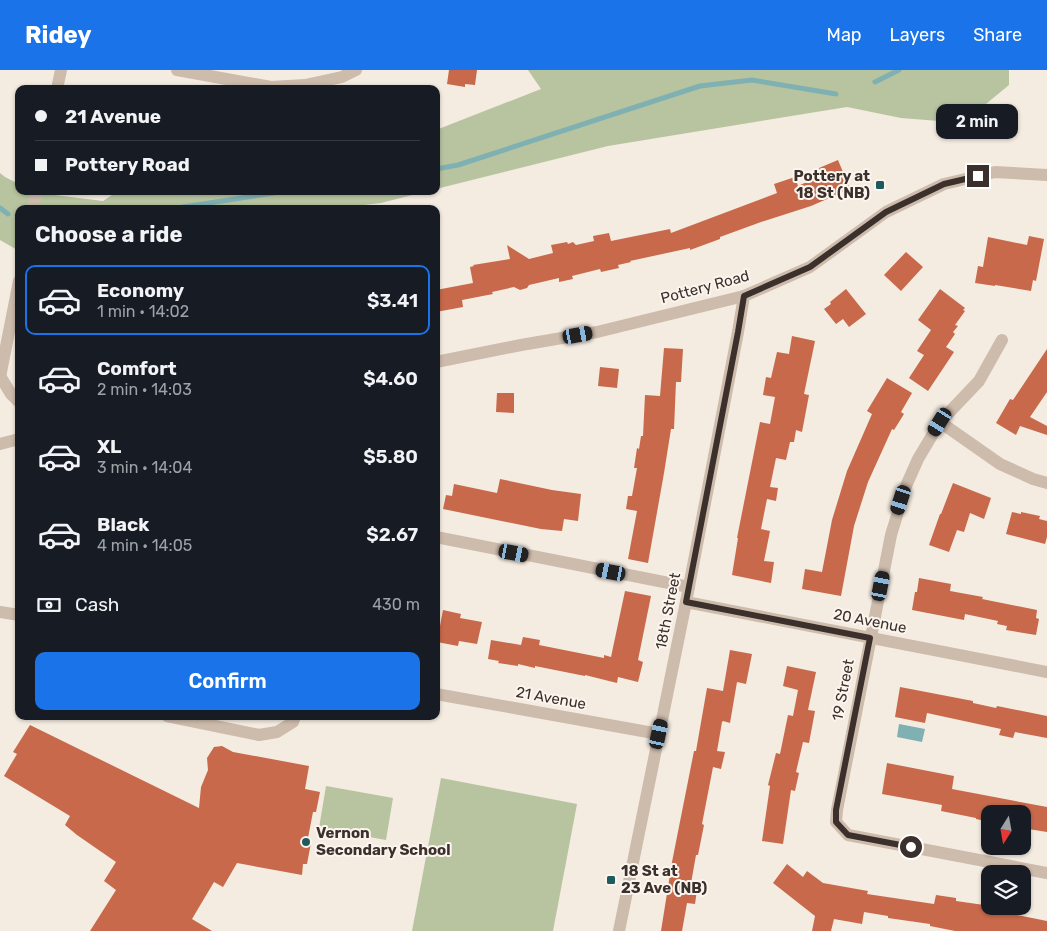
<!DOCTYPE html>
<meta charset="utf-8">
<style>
:root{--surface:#171b24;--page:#20242c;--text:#f1f3f6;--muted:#9ea1a6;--line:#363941;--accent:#1a73e8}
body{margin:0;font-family:Rubik,sans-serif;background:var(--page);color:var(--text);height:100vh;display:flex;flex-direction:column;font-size:19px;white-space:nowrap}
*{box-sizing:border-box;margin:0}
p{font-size:16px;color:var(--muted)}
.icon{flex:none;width:28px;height:28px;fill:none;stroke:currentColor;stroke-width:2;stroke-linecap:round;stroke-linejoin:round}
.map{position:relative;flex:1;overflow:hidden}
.drawer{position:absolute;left:15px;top:135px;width:425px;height:515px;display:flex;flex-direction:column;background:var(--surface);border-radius:10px;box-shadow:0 1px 4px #0004}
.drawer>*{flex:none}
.guide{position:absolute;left:15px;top:15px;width:425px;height:110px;border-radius:10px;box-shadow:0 1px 4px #0004;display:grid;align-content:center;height:110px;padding:0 20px;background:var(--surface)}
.needle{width:32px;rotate:191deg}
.controls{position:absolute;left:981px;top:735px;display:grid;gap:10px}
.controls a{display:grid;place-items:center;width:50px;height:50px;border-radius:10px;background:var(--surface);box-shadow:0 1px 4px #0004;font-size:25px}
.end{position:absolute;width:22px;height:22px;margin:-11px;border:6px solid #3b302b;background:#fff;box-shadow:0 0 0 2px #fff}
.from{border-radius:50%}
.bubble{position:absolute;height:35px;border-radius:10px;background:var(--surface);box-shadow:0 1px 4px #0004;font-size:16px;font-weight:600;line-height:35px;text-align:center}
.car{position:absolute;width:15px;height:30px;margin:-15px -8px;border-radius:6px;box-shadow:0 0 4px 1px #0007;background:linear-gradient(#222 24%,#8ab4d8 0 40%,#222 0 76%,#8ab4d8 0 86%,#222 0)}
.guide b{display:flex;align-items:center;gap:18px;height:48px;font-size:19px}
.guide b+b{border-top:1px solid var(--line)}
.guide i{width:12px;height:12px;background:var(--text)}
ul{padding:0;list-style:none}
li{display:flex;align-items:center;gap:15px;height:70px;margin:0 10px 8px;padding:0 10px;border:2px solid transparent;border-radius:10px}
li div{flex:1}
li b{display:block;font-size:19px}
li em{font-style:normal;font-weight:600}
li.current{border-color:var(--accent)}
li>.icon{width:45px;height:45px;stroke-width:1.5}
h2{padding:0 20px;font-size:22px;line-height:60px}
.pay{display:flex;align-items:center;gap:12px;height:55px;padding:0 20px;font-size:19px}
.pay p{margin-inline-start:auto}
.primary-button{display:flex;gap:10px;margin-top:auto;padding:10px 20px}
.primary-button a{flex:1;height:58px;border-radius:10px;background:var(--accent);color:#fff;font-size:20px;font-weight:600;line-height:58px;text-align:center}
header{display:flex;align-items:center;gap:30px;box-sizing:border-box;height:70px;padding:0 25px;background:var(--accent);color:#fff}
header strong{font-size:24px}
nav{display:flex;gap:28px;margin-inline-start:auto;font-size:18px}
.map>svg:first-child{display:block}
</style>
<header>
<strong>Ridey</strong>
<nav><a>Map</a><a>Layers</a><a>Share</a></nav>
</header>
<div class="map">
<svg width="1047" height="861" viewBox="0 0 1047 861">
<rect width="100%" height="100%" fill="#f4ebe1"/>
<g fill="#b8c4a0">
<polygon points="528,0 1009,0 1009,15 975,43 939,51 901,48 847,37 608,76 436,119 436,60 541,19"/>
<polygon points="0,103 5,107 19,114 19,121 35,121 39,123 103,131 118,121 428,121 381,133 331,139 19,139 19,181 0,170"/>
<polygon points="441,708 577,734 553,861 412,861"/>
<polygon points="326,716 393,728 386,770 319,758"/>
</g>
<polygon fill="#7fb0b2" points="899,654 925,659 922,672 897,667"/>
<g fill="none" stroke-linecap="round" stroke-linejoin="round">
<g stroke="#7fb0b2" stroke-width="5">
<polyline points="875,12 899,0"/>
<polyline points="436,99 458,95 700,16 752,10 836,24"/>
<polyline points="0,138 8,144"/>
<polyline points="170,139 286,121"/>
</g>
</g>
<g fill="#c8694b">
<polygon points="449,0 477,0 475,15 465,14 465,17 447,14"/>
<polygon points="838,90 850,119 811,136 761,152 720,167 720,169 690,180 690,178 630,191 631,192 618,195 619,198 601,202 600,199 572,206 573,209 559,212 559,208 529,215 527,218 520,220 514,217 492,222 493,224 462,230 463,237 436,242 436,220 473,213 470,197 474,196 473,195 510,189 507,175 529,189 553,183 551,175 567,172 568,174 573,172 576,175 594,171 593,166 609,163 611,171 670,159 671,163 777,123 774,114 795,107 798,116 822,105 819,98"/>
<polygon points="1029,166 1044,169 1036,211 1033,210 1031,221 995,215 995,216 975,213 978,196 983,197 988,167 1027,175"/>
<polygon points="906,182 923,197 901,221 884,205"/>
<polygon points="846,219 866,244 849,257 843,249 836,254 824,239 831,234 830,232"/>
<polygon points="940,219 965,238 963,240 965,241 955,255 958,256 953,262 955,264 946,277 954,282 928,321 909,308 924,285 917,281 931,260 918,250"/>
<polygon points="792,266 815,271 804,324 809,325 802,362 796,360 794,372 790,372 786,390 776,388 770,417 778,418 776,431 767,429 761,459 770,461 764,491 774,492 771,513 732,505 738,468 737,468 760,352 770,354 775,327 763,325 766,307 771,308 777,282 789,284"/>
<polygon points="664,278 683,279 681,312 676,312 674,359 671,359 664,403 648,493 628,489 637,441 626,439 628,426 632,426 637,398 634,398 637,378 639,379 641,366 643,366 645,325 660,326"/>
<polygon points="1047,279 1047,322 1030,347 1047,356 1047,365 1020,356 1016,365 996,353 1010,329 1013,330"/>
<polygon points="600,297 619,299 617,318 598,316"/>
<polygon points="887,308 912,323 901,342 904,344 894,360 892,359 868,412 854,456 841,526 802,519 805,499 822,502 832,450 847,401 872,344 867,341"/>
<polygon points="497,323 514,323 514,343 496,342"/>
<polygon points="500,409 552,420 581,424 578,451 564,449 562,461 541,459 443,439 446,425 452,426 454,414 497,423"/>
<polygon points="953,413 991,428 984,449 970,443 964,462 957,460 949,482 929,475 940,444 941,444"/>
<polygon points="1012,442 1021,444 1021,442 1040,446 1039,449 1047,451 1047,467 1045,474 1006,464"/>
<polygon points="919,508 951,514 950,521 983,527 982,529 1037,540 1036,548 1039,549 1036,565 1006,560 1007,556 997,554 998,551 965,544 964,550 912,540 915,522 917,522"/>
<polygon points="625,521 651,526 638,590 643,592 638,612 618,607 617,613 585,605 585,606 535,596 535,598 518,594 518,596 498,593 499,591 488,589 491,570 521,575 523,567 540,570 539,575 604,588 604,585 611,587"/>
<polygon points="443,540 461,544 460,548 482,552 477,574 459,571 458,576 437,572"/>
<polygon points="730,580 752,584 746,614 737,612 730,653 723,651 722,652 717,681 725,682 721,699 713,697 702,754 704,755 698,785 696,785 690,819 697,820 695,834 687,833 682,861 661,861 672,792 694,681 696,681 707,618 723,621"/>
<polygon points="787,596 816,602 808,640 815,641 809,673 803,672 796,702 799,703 795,721 791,720 783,774 762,771 770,716 768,715 776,683 780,684 788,645 793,646 798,620 783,616"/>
<polygon points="900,617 973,631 973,633 996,638 997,636 1047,646 1047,668 1015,662 1013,668 999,665 1001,659 927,643 925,653 895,647"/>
<polygon points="30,655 199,738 201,717 208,700 207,688 214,677 222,676 233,682 309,696 305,719 320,722 316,742 313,742 307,773 311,773 307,794 303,794 302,805 237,793 223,817 214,812 192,849 212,861 90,861 116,820 104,811 116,792 77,765 65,755 70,746 4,706 17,684 13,682"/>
<polygon points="887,693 954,706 952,719 1047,737 1047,762 1022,758 1022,744 990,744 990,752 976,749 976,748 941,741 942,735 882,724"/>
<polygon points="787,794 803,807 807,801 823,813 868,821 867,824 934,834 936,825 956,828 956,831 984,835 984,834 990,835 990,836 1013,840 1012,844 1047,851 1047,861 955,861 930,856 930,854 888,848 888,846 864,842 862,854 834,849 831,861 812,861 815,846 773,813"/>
</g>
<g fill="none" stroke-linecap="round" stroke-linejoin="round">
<g stroke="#cdbbac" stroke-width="12">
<polyline points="177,0 271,17 305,15 342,7 356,0"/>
<polyline points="57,19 61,0"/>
<polyline points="33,139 37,121"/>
<polyline points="1002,270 979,311 940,352 918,389 906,416 891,465 837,740 836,752 848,765 1047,803"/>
<polyline points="436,292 521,275 597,262 744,226 810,197 886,142 944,114 995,102 1047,105"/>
<polyline points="0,306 11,324 19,332"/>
<polyline points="0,307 19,211"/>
<polyline points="940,352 1000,394 1033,409 1047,413"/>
<polyline points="0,374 19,369"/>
<polyline points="436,467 689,517"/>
<polyline points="686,532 1047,602"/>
<polyline points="0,542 19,545"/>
<polyline points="436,624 659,664"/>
<polyline points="167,646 259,665 277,662 293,652 295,646"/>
<polyline points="619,861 686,532 738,262 744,226"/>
</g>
</g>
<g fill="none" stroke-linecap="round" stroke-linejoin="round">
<polyline stroke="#3b302b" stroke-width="6" points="911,777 848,765 836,752 836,740 870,568 686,532 738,262 744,226 810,197 886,142 944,114 978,106"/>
</g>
<g fill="#1f5a5e" stroke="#fbf5ee" stroke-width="2">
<rect x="875" y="110" width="10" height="10" rx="2.5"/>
<circle cx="306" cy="772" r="5"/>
<rect x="606" y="805" width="10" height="10" rx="2.5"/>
</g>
<g text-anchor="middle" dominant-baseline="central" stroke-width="4" stroke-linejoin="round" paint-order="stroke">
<g font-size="15" font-weight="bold" fill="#3b302b" stroke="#fbf5ee" text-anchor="start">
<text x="870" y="106" text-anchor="end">Pottery at<tspan x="870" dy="17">18 St (NB)</tspan></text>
<text x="316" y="763">Vernon<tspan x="316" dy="17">Secondary School</tspan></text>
<text x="621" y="801">18 St at<tspan x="621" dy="17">23 Ave (NB)</tspan></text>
</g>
<g font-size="15" fill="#3b302b" stroke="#fbf5ee">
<text transform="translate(705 217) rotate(-15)">Pottery Road</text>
<text transform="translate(668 541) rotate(-79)">18th Street</text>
<text transform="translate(870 551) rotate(11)">20 Avenue</text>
<text transform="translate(843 620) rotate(-79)">19 Street</text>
<text transform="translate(551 628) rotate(10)">21 Avenue</text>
</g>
</g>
</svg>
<div class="controls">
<a><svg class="needle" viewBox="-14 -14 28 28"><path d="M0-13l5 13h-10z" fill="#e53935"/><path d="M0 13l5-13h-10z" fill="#9ea1a6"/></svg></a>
<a><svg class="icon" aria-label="layers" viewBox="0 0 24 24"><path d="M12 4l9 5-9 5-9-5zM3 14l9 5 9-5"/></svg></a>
</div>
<i class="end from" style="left:911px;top:777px"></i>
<i class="end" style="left:978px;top:106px"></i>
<div class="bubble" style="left:936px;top:34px;width:82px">2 min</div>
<i class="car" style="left:578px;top:265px;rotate:80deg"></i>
<i class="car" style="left:940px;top:352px;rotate:212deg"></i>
<i class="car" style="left:901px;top:430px;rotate:198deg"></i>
<i class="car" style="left:514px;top:483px;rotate:101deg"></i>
<i class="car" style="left:611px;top:502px;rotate:281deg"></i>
<i class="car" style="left:881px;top:516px;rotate:11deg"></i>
<i class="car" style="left:659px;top:664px;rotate:12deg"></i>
<div class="guide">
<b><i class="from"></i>21 Avenue</b>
<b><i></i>Pottery Road</b>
</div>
<section class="drawer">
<h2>Choose a ride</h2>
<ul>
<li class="current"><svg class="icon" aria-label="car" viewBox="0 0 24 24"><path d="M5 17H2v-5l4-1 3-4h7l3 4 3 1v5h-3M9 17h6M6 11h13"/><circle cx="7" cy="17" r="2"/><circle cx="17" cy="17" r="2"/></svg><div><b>Economy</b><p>1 min · 14:02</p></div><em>$3.41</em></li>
<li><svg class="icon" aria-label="car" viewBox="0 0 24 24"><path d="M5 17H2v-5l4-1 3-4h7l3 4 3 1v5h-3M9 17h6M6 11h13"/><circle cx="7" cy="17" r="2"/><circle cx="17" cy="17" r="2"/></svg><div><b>Comfort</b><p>2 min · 14:03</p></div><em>$4.60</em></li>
<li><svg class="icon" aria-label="car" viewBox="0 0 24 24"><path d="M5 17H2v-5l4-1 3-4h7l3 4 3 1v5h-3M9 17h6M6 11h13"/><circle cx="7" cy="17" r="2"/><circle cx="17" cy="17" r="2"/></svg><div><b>XL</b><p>3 min · 14:04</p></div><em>$5.80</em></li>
<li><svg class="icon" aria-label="car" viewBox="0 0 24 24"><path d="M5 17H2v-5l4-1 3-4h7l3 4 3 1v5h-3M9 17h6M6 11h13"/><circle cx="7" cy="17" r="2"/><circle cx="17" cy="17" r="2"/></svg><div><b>Black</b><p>4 min · 14:05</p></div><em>$2.67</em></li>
</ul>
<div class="pay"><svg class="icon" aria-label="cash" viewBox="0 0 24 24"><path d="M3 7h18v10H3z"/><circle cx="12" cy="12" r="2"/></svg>Cash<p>430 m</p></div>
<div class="primary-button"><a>Confirm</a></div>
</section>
</div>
